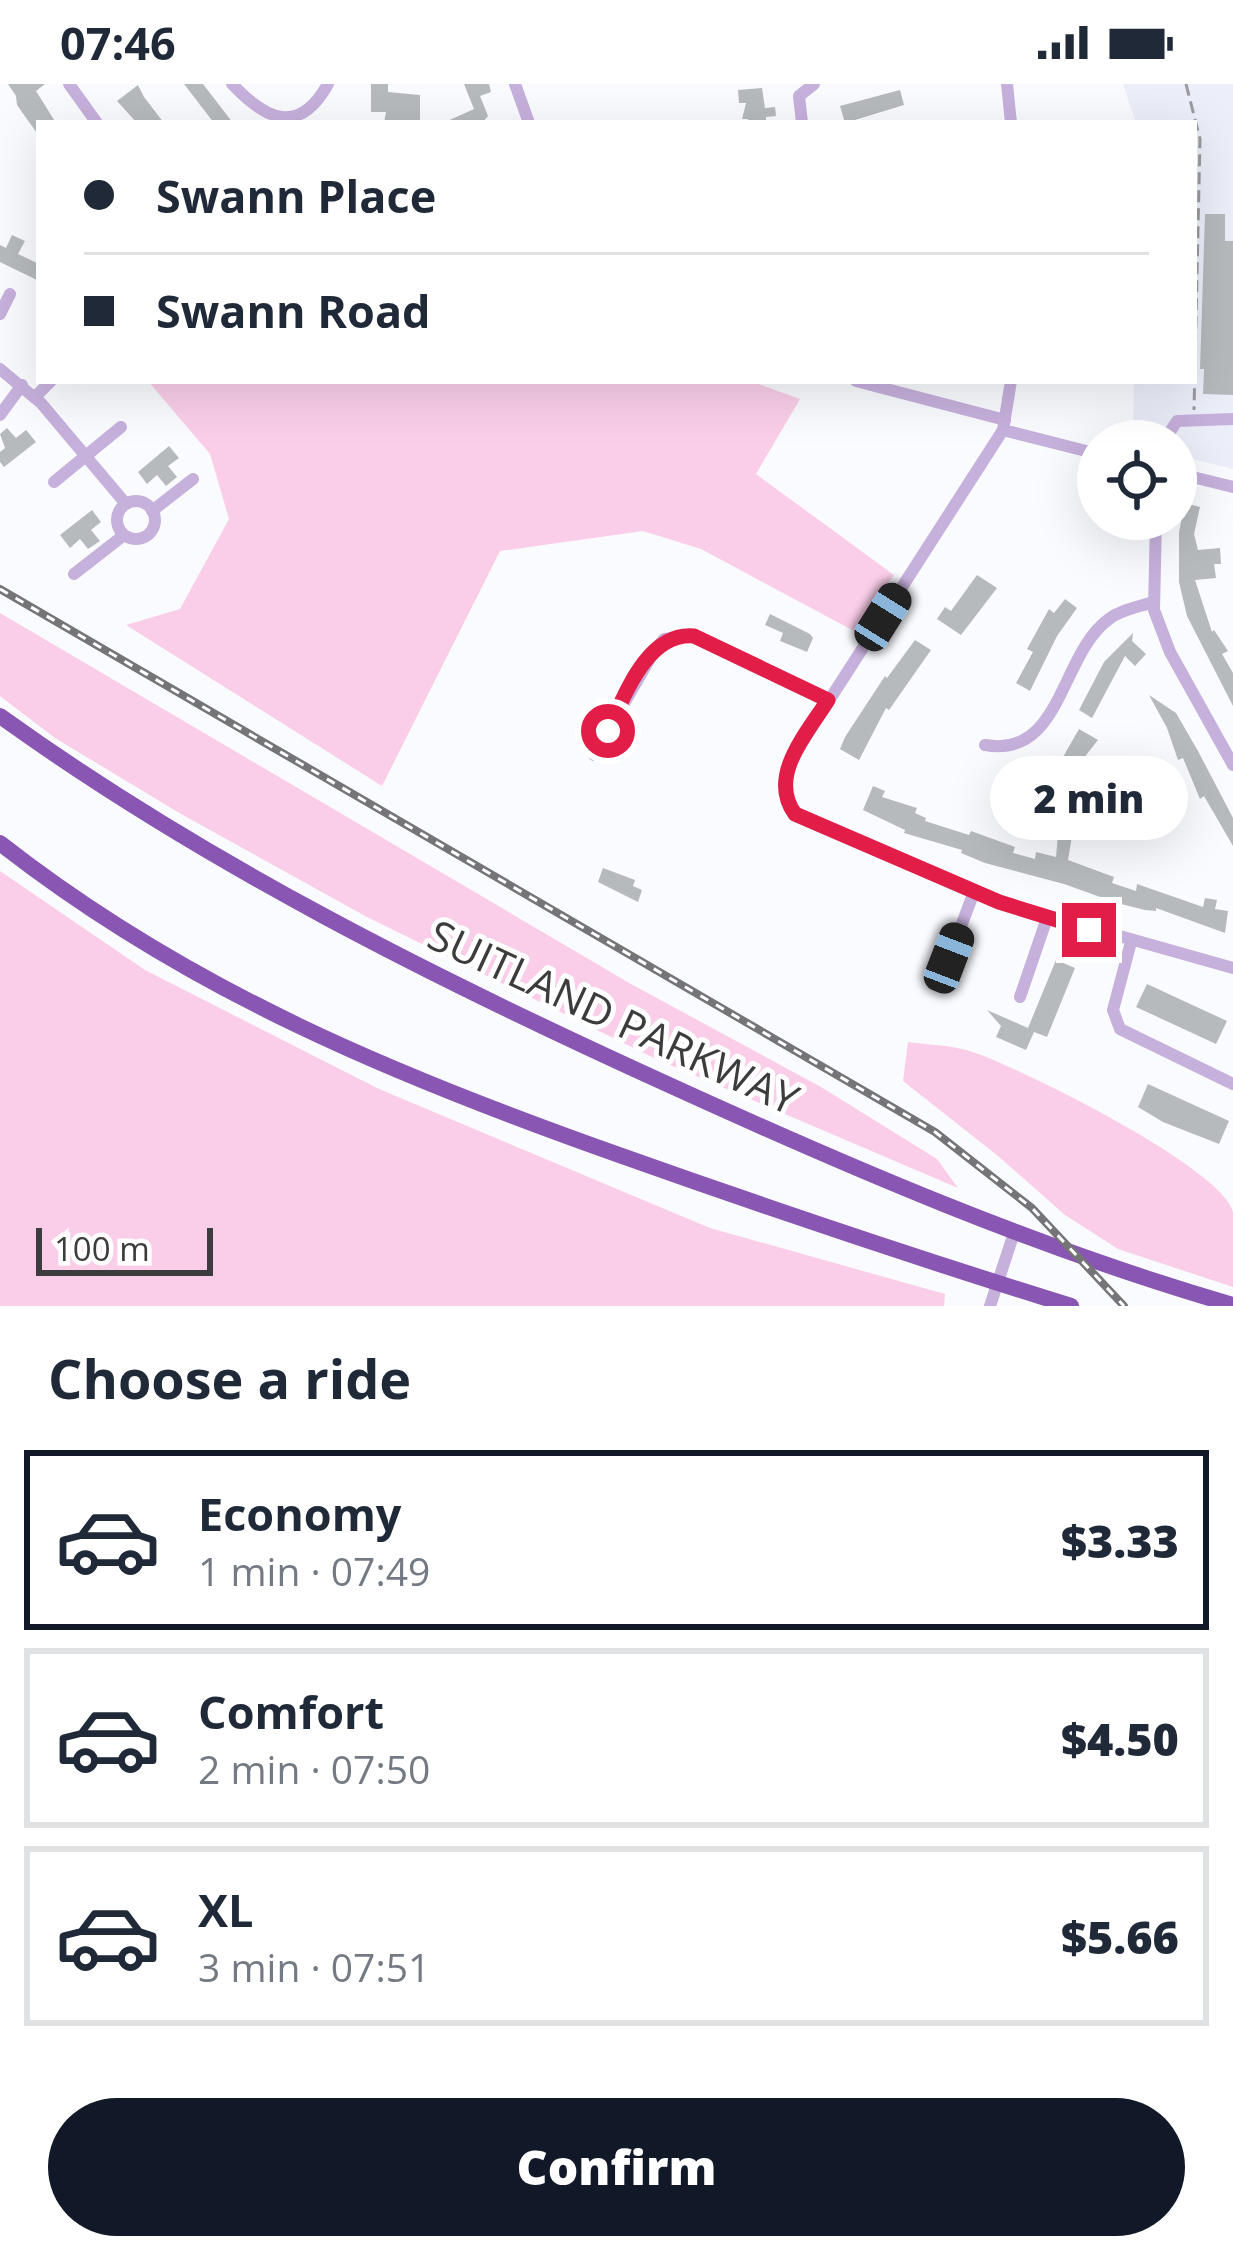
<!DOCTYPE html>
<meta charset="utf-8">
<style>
:root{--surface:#fff;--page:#f2f2f3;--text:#1f2937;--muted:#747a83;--line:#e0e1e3;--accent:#111827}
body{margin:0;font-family:"Open Sans",sans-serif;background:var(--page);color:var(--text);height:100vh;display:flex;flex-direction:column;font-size:45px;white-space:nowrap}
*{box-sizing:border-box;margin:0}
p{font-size:39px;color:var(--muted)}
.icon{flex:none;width:66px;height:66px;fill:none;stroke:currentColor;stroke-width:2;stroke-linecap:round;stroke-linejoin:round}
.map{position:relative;height:1222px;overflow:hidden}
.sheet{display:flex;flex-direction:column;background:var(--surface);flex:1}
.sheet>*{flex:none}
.hud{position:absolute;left:36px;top:36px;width:1161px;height:264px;border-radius:0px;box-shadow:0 12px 48px #0002;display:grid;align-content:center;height:264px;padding:0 48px;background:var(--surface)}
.tools{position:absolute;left:1077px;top:336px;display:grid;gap:24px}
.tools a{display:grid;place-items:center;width:120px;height:120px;border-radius:50%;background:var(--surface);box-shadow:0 12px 48px #0002;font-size:60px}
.scale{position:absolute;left:36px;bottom:30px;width:177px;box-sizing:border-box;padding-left:12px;border:6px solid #3c3c3e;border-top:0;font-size:33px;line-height:42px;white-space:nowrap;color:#3c3c3e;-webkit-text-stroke:9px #fff;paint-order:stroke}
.end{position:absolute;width:54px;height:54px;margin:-27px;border:15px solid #e11d48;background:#fff;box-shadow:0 0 0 6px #fff}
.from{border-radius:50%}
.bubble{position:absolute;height:84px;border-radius:42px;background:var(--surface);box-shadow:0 12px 48px #0002;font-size:39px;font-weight:800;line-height:84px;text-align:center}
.car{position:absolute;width:36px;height:72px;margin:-36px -18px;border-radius:15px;box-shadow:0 0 9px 3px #0007;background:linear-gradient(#222 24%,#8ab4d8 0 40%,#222 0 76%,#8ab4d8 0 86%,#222 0)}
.hud b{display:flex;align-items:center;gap:42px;height:114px;font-size:45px}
.hud b+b{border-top:3px solid var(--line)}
.hud i{width:30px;height:30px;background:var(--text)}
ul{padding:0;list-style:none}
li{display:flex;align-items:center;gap:36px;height:180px;margin:0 24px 18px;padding:0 24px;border:6px solid var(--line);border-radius:0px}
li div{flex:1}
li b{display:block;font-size:45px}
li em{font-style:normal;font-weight:800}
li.on{border-color:var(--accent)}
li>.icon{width:108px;height:108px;stroke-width:1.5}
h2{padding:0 48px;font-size:54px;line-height:144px}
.action{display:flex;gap:24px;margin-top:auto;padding:24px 48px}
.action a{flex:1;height:138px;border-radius:72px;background:var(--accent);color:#fff;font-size:48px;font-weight:800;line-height:138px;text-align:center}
.status{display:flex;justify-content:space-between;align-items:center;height:84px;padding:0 60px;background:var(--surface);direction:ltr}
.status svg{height:33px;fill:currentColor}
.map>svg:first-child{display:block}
</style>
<div class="status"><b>07:46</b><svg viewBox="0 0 49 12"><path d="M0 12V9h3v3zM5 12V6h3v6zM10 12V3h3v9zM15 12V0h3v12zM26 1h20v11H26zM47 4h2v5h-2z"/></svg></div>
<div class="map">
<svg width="1233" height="1222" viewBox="0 0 1233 1222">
<rect width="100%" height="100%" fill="#fafbff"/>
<polygon fill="#eceffa" points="1123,0 1233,0 1233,385 1176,371 1176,357 1133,357 1134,297 1194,297 1194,39 1136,39"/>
<g fill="#facee9">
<polygon points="148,297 750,297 800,315 756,390 894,491 854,547 701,465 643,447 500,467 382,702 126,541 180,525 229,435 210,370"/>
<polygon points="0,529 631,900 821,1003 937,1075 958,1104 654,974 367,833 181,730 55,654 0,612"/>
<polygon points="0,787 145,886 379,1005 710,1144 945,1210 944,1222 0,1222"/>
<path d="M908,958C929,961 953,961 973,968C1020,984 1223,1084 1233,1128C1233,1150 1233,1180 1233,1203L1118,1165L1065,1131L998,1072L903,997Z"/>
</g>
<g fill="#b7babd">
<polygon points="8,0 45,0 36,7 56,39 39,39 39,52 17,21 16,12"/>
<polygon points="184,0 203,0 233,39 214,39"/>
<polygon points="371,0 388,0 388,8 420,11 420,39 384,39 386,28 371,28"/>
<polygon points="464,0 489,0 491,8 480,12 488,32 482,39 443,39 474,25"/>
<polygon points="138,1 144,13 164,39 137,39 117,17"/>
<polygon points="762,4 765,24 775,23 776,32 766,33 766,39 748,39 748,35 742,35 746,19 739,19 738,6"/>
<polygon points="900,6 904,21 845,39 840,22"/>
<polygon points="1205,130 1225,130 1225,157 1233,157 1233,311 1203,310 1204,285 1200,285"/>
<polygon points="12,151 25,157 18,170 39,180 39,197 0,178 0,161 6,164"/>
<polygon points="7,344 16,354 26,346 36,358 4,383 0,378 0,368 5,364 0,350"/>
<polygon points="169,362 179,374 168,382 177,393 166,402 157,391 147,400 138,388"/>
<polygon points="1185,419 1200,423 1194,450 1198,466 1220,464 1221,480 1214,480 1216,494 1195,496 1212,548 1214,546 1228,567 1222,570 1233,589 1233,622 1187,532 1179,498 1179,448"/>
<polygon points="92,426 101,438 91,446 100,457 88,465 80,455 70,464 60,451"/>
<polygon points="977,491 997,504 961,551 937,535 945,523 951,527"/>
<polygon points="1065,515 1077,524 1057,552 1030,607 1016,599 1033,568 1027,565 1049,525 1054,529"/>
<polygon points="770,530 810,550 813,554 807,568 780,557 783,549 765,541"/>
<polygon points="1133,549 1132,557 1146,570 1135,582 1125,572 1092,634 1079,626 1104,578"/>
<polygon points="915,556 931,566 889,626 886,624 859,676 840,665 845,653 885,592 887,594"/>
<polygon points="1149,611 1176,629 1198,667 1233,734 1233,762 1204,712 1200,715 1183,674 1178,676 1167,644"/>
<polygon points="1079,645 1098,656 1072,689 1074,693 1066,699 1064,696 1040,720 1036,713 1015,722 1005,699 1017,694 1019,700 1050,679 1052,682 1063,673"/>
<polygon points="873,702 885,707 882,713 917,724 915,729 926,734 925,737 969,751 971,747 1015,763 1013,769 1035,775 1036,768 1056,773 1058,751 1072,752 1068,776 1114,793 1112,799 1136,807 1137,800 1203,823 1205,814 1217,816 1215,825 1228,827 1225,849 1156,824 1156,827 1145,826 1117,819 1064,800 985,779 961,769 962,766 904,749 905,746 863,726"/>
<polygon points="603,784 635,796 633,802 642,806 638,818 598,798"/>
<polygon points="1056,876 1075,884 1047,953 1034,948 1026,966 996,953 1001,942 987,926 1028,944"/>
<polygon points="1147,900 1227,937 1216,960 1136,923"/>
<polygon points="1148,1000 1229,1037 1219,1060 1163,1038 1138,1023"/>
</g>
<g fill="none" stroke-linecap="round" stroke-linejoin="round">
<polyline stroke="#9a9b9e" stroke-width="3" stroke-dasharray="12 6" stroke-linecap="butt" points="1186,0 1200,55 1194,326"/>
<g stroke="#c6b0dc" stroke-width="12">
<polyline points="69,0 97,39"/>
<path d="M232,0C266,36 299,52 328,0"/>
<polyline points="515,0 529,39"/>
<polyline points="1007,0 1011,39"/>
<polyline points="802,39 799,12 814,0"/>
<polyline points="0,230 10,210"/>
<polyline points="0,285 41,319 126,420"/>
<polyline points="856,297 1005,336"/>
<polyline points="1011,297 1003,346 794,671 785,699 788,719 795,730 826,744 999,818 1233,884"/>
<polyline points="35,313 51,297"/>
<polyline points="0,331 22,301"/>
<polyline points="1003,346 1098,370"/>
<polyline points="1164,357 1177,337 1233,335"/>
<polyline points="1176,389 1233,403"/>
<polyline points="54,398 121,343"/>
<circle cx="136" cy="436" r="19"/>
<polyline points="152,427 193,395"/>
<polyline points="1156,435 1154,526 1170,568 1233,681"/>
<polyline points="74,490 124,451"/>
<path d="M985,661C1062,675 1060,570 1109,535C1120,526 1139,523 1153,518"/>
<polyline points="594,671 655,566 664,555 694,552 828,616"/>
<polyline points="1131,858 1113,926 1120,945 1233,1000"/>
<polyline points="949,874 974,808"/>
<polyline points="1020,913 1047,834"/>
<polyline points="990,1222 1015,1146"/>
</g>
<g stroke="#8956b3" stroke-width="16">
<path d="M0,632C206,780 436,895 667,1000C851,1084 1039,1165 1233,1221"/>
<path d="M0,759C189,907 398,993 622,1072C771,1125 920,1175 1071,1222"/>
</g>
<defs>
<polyline id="rail" points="0,505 935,1048 1032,1124 1124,1222"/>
</defs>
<use href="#rail" stroke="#757578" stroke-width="8"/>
<use href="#rail" stroke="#fff" stroke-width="3" stroke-dasharray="9" stroke-linecap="butt"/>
</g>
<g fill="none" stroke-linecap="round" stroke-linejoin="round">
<path stroke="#e11d48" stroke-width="15" d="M608,647C625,611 647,548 694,552L828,616C808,648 767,692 795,730L999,818L1089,846"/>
</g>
<g text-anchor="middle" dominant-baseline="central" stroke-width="10" stroke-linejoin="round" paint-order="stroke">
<g font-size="42" fill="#3c3c3e" stroke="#fff">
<text transform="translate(614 932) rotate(25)">SUITLAND PARKWAY</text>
</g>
</g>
</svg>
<div class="tools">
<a><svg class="icon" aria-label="locate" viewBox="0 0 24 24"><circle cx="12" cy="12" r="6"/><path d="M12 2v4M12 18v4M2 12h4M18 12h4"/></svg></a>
</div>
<div class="scale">100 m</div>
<i class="end from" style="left:608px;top:647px"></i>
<i class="end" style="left:1089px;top:846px"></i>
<div class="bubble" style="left:990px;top:672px;width:198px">2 min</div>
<i class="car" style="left:883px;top:533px;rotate:32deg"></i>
<i class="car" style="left:949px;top:874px;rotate:21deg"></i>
<div class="hud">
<b><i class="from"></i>Swann Place</b>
<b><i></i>Swann Road</b>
</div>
</div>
<section class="sheet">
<h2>Choose a ride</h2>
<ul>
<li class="on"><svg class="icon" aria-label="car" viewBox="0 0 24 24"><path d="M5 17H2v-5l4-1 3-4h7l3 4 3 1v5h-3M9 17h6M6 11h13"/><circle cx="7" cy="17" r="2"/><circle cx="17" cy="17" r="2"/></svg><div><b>Economy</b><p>1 min · 07:49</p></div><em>$3.33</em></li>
<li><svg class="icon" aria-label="car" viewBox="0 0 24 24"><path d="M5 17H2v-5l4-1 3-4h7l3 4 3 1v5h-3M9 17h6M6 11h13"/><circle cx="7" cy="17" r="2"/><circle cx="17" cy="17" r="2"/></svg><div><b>Comfort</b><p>2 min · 07:50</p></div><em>$4.50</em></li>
<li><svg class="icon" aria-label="car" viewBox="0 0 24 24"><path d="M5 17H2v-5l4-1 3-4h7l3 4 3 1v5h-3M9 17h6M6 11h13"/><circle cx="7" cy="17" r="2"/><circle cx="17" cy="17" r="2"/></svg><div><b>XL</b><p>3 min · 07:51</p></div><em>$5.66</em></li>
</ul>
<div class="action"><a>Confirm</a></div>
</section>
